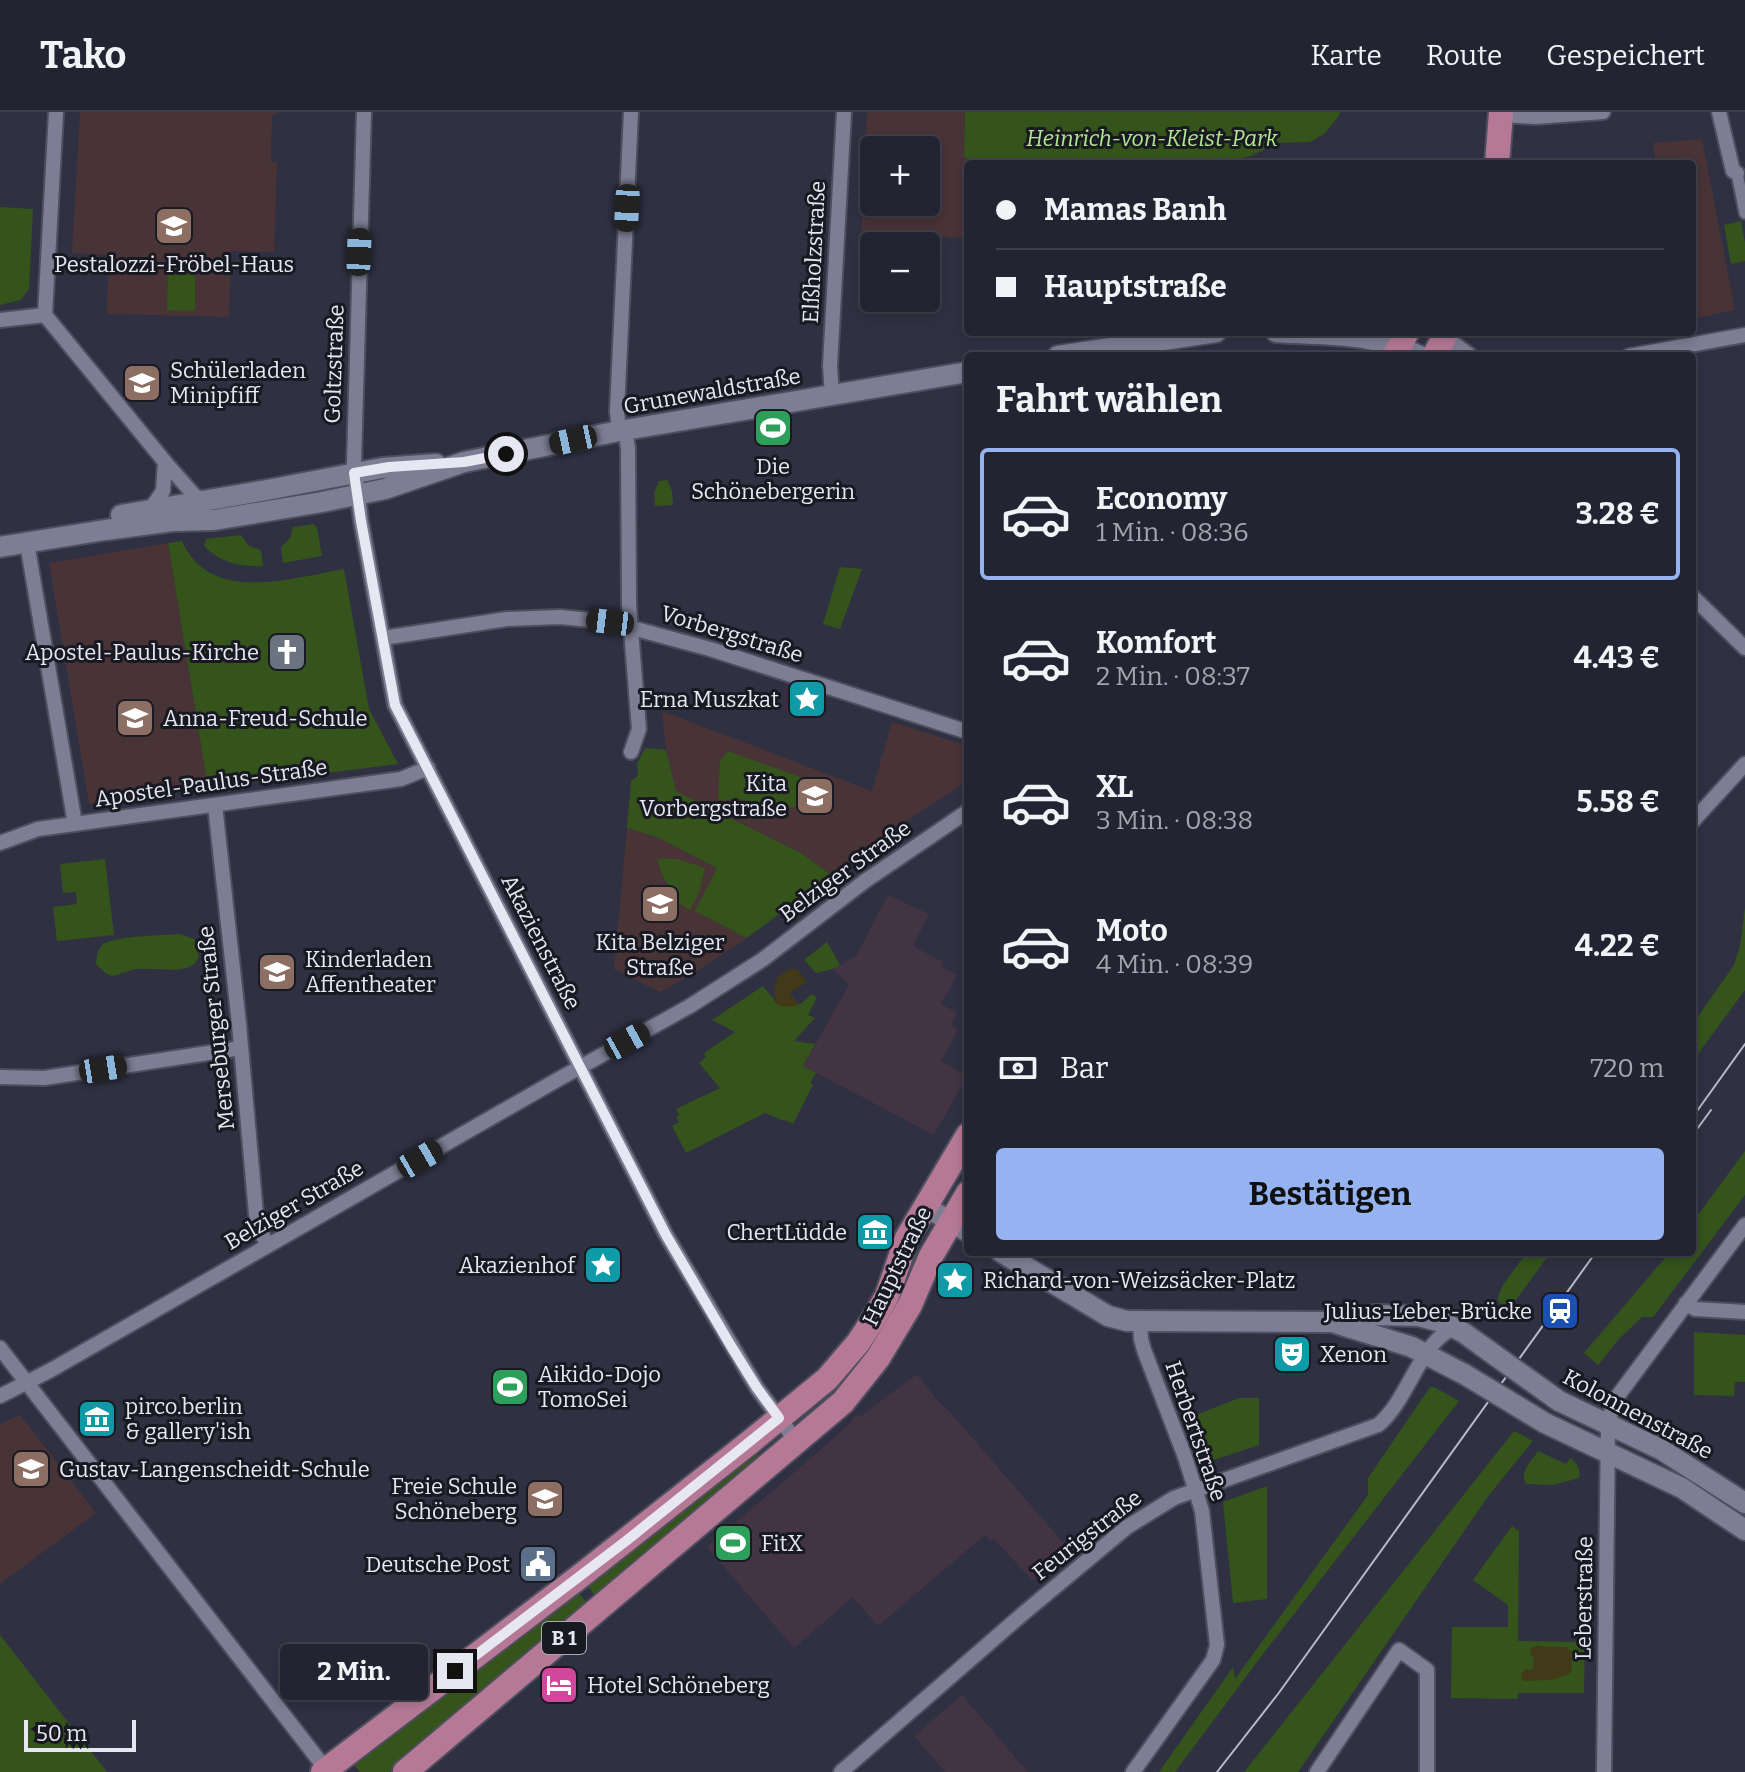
<!DOCTYPE html>
<html lang="de">
<meta charset="utf-8">
<style>
:root{--surface:#232432;--page:#2b2c3a;--text:#f1f3f6;--muted:#a3a4ac;--line:#40414d;--accent:#95b2f1}
body{margin:0;font-family:Bitter,serif;background:var(--page);color:var(--text);height:100vh;display:flex;flex-direction:column;font-size:30px;white-space:nowrap}
*{box-sizing:border-box;margin:0}
p{font-size:26px;color:var(--muted)}
.icon{flex:none;width:44px;height:44px;fill:none;stroke:currentColor;stroke-width:2;stroke-linecap:round;stroke-linejoin:round}
.map{position:relative;flex:1;overflow:hidden}
.sheet{position:absolute;left:964px;top:240px;width:732px;height:904px;display:flex;flex-direction:column;background:var(--surface);border-radius:8px;box-shadow:0 4px 12px #0003,0 0 0 2px var(--line)}
.sheet>*{flex:none}
.guide{position:absolute;left:964px;top:48px;width:732px;height:176px;border-radius:8px;box-shadow:0 4px 12px #0003,0 0 0 2px var(--line);display:grid;align-content:center;height:176px;padding:0 32px;background:var(--surface)}
.fabs{position:absolute;left:860px;top:24px;display:grid;gap:16px}
.fabs a{display:grid;place-items:center;width:80px;height:80px;border-radius:8px;background:var(--surface);box-shadow:0 4px 12px #0003,0 0 0 2px var(--line);font-size:40px}
.scale{position:absolute;left:24px;bottom:20px;width:112px;box-sizing:border-box;padding-left:8px;border:4px solid #e7e7f4;border-top:0;font-size:22px;line-height:28px;white-space:nowrap;color:#e7e7f4;-webkit-text-stroke:6px #191921;paint-order:stroke}
.end{position:absolute;width:36px;height:36px;margin:-18px;border:10px solid #e7e7f4;background:#111;box-shadow:0 0 0 4px #111}
.from{border-radius:50%}
.bubble{position:absolute;height:56px;border-radius:8px;background:var(--surface);box-shadow:0 4px 12px #0003,0 0 0 2px var(--line);font-size:26px;font-weight:700;line-height:56px;text-align:center}
.car{position:absolute;width:24px;height:48px;margin:-24px -12px;border-radius:10px;box-shadow:0 0 6px 2px #0007;background:linear-gradient(#222 24%,#8ab4d8 0 40%,#222 0 76%,#8ab4d8 0 86%,#222 0)}
.guide b{display:flex;align-items:center;gap:28px;height:76px;font-size:30px}
.guide b+b{border-top:2px solid var(--line)}
.guide i{width:20px;height:20px;background:var(--text)}
ul{padding:0;list-style:none}
li{display:flex;align-items:center;gap:24px;height:132px;margin:0 16px 12px;padding:0 16px;border:4px solid transparent;border-radius:8px}
li div{flex:1}
li b{display:block;font-size:30px}
li em{font-style:normal;font-weight:700}
li.active{border-color:var(--accent)}
li>.icon{width:72px;height:72px;stroke-width:1.5}
h2{padding:0 32px;font-size:36px;line-height:96px}
.pay{display:flex;align-items:center;gap:20px;height:88px;padding:0 32px;font-size:30px}
.pay p{margin-inline-start:auto}
.button{display:flex;gap:16px;margin-top:auto;padding:16px 32px}
.button a{flex:1;height:92px;border-radius:8px;background:var(--accent);color:#111;font-size:32px;font-weight:700;line-height:92px;text-align:center}
header{display:flex;align-items:center;gap:48px;box-sizing:border-box;height:112px;padding:0 40px;background:var(--surface);border-bottom:2px solid var(--line)}
header strong{font-size:38px}
nav{display:flex;gap:44px;margin-inline-start:auto;font-size:28px}
.map>svg:first-child{display:block}
</style>
<header>
<strong>Tako</strong>
<nav><a>Karte</a><a>Route</a><a>Gespeichert</a></nav>
</header>
<div class="map">
<svg width="1745" height="1660" viewBox="0 0 1745 1660">
<rect width="100%" height="100%" fill="#2f3042"/>
<g fill="#423442">
<polygon points="888,783 929,802 913,834 943,850 942,855 957,863 941,892 957,901 951,913 958,918 941,949 967,964 934,1023 803,954 849,873 833,857 856,844"/>
<polygon points="917,1262 936,1287 948,1298 1068,1436 1032,1468 994,1427 991,1429 985,1423 878,1514 853,1485 794,1536 707,1435 825,1334 851,1310 853,1306 857,1303 861,1304"/>
<polygon points="962,1583 1020,1651 1028,1660 945,1660 934,1647 914,1624"/>
</g>
<g fill="#483337" fill-rule="evenodd">
<polygon points="80,0 278,0 278,2 272,2 271,50 277,50 274,140 231,139 229,205 107,202 108,143 72,141"/>
<path d="M867,0H965L964,43L974,52H968V126L917,124L916,134H874V148H860ZM874,38H926V90H874Z"/>
<polygon points="1702,27 1735,198 1692,207 1692,52 1655,52 1653,31"/>
<polygon points="168,431 208,676 89,692 49,451"/>
<polygon points="662,599 872,679 892,610 968,634 968,669 897,715 831,763 801,741 676,679 666,638"/>
<polygon points="627,716 657,725 717,756 696,799 747,826 692,862 660,880 614,857"/>
<polygon points="20,1303 96,1401 0,1472 0,1312"/>
</g>
<g fill="#34541b">
<polygon points="965,0 1340,0 1339,4 1324,22 1310,30 1278,31 1251,44 1213,52 974,52 964,44"/>
<polygon points="0,95 33,97 29,177 21,188 0,193"/>
<polygon points="1741,109 1745,131 1745,149 1731,152 1724,113"/>
<polygon points="168,156 195,156 195,199 167,198"/>
<polygon points="667,368 672,379 673,393 655,394 654,381 659,369"/>
<polygon points="314,412 317,416 322,444 283,451 281,435 290,426 293,415"/>
<path d="M241,423L249,434L261,438L263,454C241,455 220,451 204,434L206,427Z"/>
<path d="M182,429C210,493 292,466 344,457L369,597L398,652L208,676L168,431Z"/>
<polygon points="840,455 862,457 840,517 823,512"/>
<polygon points="645,636 666,638 676,679 801,741 831,763 747,826 695,799 717,756 657,725 627,716 631,669 638,664 637,652"/>
<polygon points="728,639 830,676 831,681 829,688 822,692 801,693 780,698 736,686 725,689 718,687 720,649"/>
<polygon points="105,747 114,823 57,829 53,795 77,792 76,780 63,781 60,752"/>
<path d="M658,747H677L705,756L699,781L690,798L677,790C672,775 659,764 658,747Z"/>
<polygon points="1745,795 1745,878 1692,950 1692,913 1734,853 1740,834"/>
<path d="M180,822L194,827C216,869 154,855 137,857C128,858 120,863 111,864L104,860L96,852C97,845 97,838 102,833C112,824 164,823 180,822Z"/>
<polygon points="827,830 840,853 833,857 816,861 804,848"/>
<path d="M763,874L773,886L775,891C790,896 800,896 811,882L817,885L808,903L815,906L794,929L815,932L803,954L816,961L810,971L813,973L793,1012L785,1008L784,1009L765,1001L686,1041L672,1014L679,1010L676,1005L679,1003L676,997L720,976L699,951L706,945L704,941L735,920L712,908Z"/>
<polygon points="1745,1039 1745,1083 1653,1205 1642,1205 1618,1228 1598,1253 1584,1241 1670,1140 1692,1140 1692,1111"/>
<polygon points="1527,1140 1551,1140 1508,1199 1498,1189 1498,1184 1503,1173"/>
<polygon points="1694,1220 1745,1223 1745,1270 1735,1270 1734,1284 1694,1283"/>
<polygon points="1430,1275 1434,1275 1459,1289 1260,1546 1175,1660 1159,1660 1233,1555 1235,1567 1368,1383 1368,1366"/>
<polygon points="1239,1286 1259,1286 1259,1333 1210,1349 1191,1305"/>
<polygon points="1514,1319 1533,1329 1489,1383 1298,1660 1244,1660"/>
<polygon points="754,1338 760,1346 596,1485 586,1472"/>
<path d="M1538,1339L1566,1352L1570,1346C1577,1350 1581,1358 1579,1366L1553,1373L1526,1372C1519,1359 1531,1350 1538,1339Z"/>
<polygon points="1267,1374 1267,1487 1233,1491 1223,1390"/>
<polygon points="1512,1414 1519,1419 1518,1529 1585,1530 1584,1581 1518,1581 1518,1587 1451,1586 1452,1515 1508,1515 1508,1493 1473,1468"/>
<polygon points="577,1478 587,1491 389,1660 360,1660 351,1649"/>
<polygon points="0,1523 107,1660 0,1660"/>
</g>
<g fill="#423919">
<path d="M790,857H797L807,870L790,881L799,893C789,895 783,896 775,891L774,872L778,868L777,865Z"/>
<path d="M1538,1533L1545,1535H1566L1572,1540L1571,1560C1555,1570 1541,1568 1523,1569L1521,1562L1525,1557L1529,1558L1533,1556L1534,1547L1530,1541L1531,1536Z"/>
</g>
<g fill="none" stroke-linecap="round" stroke-linejoin="round">
<defs>
<polyline id="pedestrian" points="1737,61 1745,101"/>
<g id="minor">
<polyline points="364,0 354,351 361,409 395,593 666,1123 757,1276 796,1329"/>
<polyline points="1719,0 1733,59 1737,61"/>
<polyline points="1501,3 1535,5 1603,0"/>
<polyline points="45,203 165,350 194,383 203,388"/>
<polyline points="45,203 56,0"/>
<polyline points="0,208 45,203"/>
<polyline points="1444,224 1471,244"/>
<polyline points="1629,244 1745,223"/>
<polyline points="832,283 830,254 844,0"/>
<polyline points="625,318 628,336 629,493 639,617 631,640"/>
<polyline points="619,319 617,299 631,0"/>
<polyline points="150,398 163,379 165,350"/>
<polyline points="27,431 75,712"/>
<polyline points="1692,484 1745,536"/>
<polyline points="383,526 507,507 560,505 610,510 710,537 968,620"/>
<polyline points="215,693 239,912 256,1102 259,1117 268,1133"/>
<polyline points="1692,710 1745,652"/>
<polyline points="0,731 38,717 401,667 428,656"/>
<polyline points="0,965 44,966 241,936"/>
<polyline points="1686,1191 1695,1197 1745,1200"/>
<polyline points="0,1236 328,1660"/>
<polyline points="0,1284 51,1258 557,968 690,894 762,848 865,769 968,699"/>
<path d="M841,1660L1025,1500L1127,1415L1174,1386L1378,1313C1409,1288 1420,1228 1455,1216"/>
<polyline points="1133,1660 1213,1548 1217,1533 1202,1399 1185,1345 1144,1238 1141,1227 1140,1209"/>
<polyline points="1317,1660 1399,1538 1427,1558 1427,1660"/>
<polyline points="1604,1660 1608,1312 1614,1289 1745,1113"/>
</g>
<g id="secondary">
<path d="M1276,220C1332,224 1367,219 1420,244"/>
<polyline points="1058,244 1216,220"/>
<polyline points="121,403 267,378 382,356 436,352"/>
<polyline points="0,435 105,418 173,409 214,408 322,390 385,377 464,350 619,319 968,260"/>
<polyline points="926,1095 968,1120"/>
<polyline points="1001,1140 1108,1204 1127,1209 1140,1209 1331,1210 1375,1203 1419,1204 1445,1211 1464,1221 1482,1234"/>
<polyline points="1335,1211 1412,1235 1464,1262"/>
<polyline points="1559,1289 1662,1338 1745,1391"/>
<polyline points="1545,1311 1682,1376 1745,1418"/>
</g>
<g id="primary">
<polyline points="1497,52 1501,0"/>
<polyline points="1394,244 1407,220"/>
<polyline points="1434,244 1447,220"/>
<polyline points="323,1660 583,1462 749,1331 827,1267 858,1231 873,1208 887,1184 907,1126 968,1023"/>
<polyline points="405,1660 843,1290 878,1246 910,1193 931,1144 968,1081"/>
</g>
</defs>
<use href="#pedestrian" stroke="#4e4e5e" stroke-width="15"/>
<use href="#minor" stroke="#4e4e5e" stroke-width="18"/>
<use href="#secondary" stroke="#4e4e5e" stroke-width="24"/>
<use href="#primary" stroke="#4e4e5e" stroke-width="28"/>
<use href="#pedestrian" stroke="#7d7e94" stroke-width="11"/>
<use href="#minor" stroke="#7d7e94" stroke-width="14"/>
<use href="#secondary" stroke="#7d7e94" stroke-width="20"/>
<use href="#primary" stroke="#b57995" stroke-width="24"/>
<g stroke="#b8b8c7" stroke-width="2">
<polyline points="1692,1006 1745,932"/>
<polyline points="1692,1024 1711,998"/>
<polyline points="1217,1660 1278,1582 1596,1140"/>
</g>
<defs>
<g id="secondary-bridge">
<polyline points="1482,1234 1559,1289"/>
<polyline points="1464,1262 1545,1311"/>
</g>
</defs>
<use href="#secondary-bridge" stroke="#4e4e5e" stroke-width="24" stroke-linecap="butt"/>
<use href="#secondary-bridge" stroke="#7d7e94" stroke-width="20"/>
</g>
<g fill="none" stroke-linecap="round" stroke-linejoin="round">
<polyline stroke="#e7e7f4" stroke-width="10" points="455,1559 626,1429 779,1306 757,1276 731,1234 666,1123 395,593 361,409 354,361 389,355 464,350 506,342"/>
</g>
<defs>
<symbol id="school-square" viewBox="-11 -11 22 22"><rect x="-9" y="-9" width="18" height="18" rx="4" fill="#8d6e63" stroke="#191921"/><path d="M0-5L7-2L0 1L-7-2ZM-4 1L0 2.5L4 1V4Q0 6-4 4Z" fill="#fff"/></symbol>
<symbol id="stadium-square" viewBox="-11 -11 22 22"><rect x="-9" y="-9" width="18" height="18" rx="4" fill="#2e9e5b" stroke="#191921"/><path d="M0-5a6.5 5 0 1 0 0 10a6.5 5 0 1 0 0-10ZM-3.5-1.8h7v3.6h-7Z" fill="#fff"/></symbol>
<symbol id="church-square" viewBox="-11 -11 22 22"><rect x="-9" y="-9" width="18" height="18" rx="4" fill="#6b7280" stroke="#191921"/><path d="M-1.2-6h2.4v3.5h3.3v2.4h-3.3V6h-2.4V-.1h-3.3v-2.4h3.3Z" fill="#fff"/></symbol>
<symbol id="sight-square" viewBox="-11 -11 22 22"><rect x="-9" y="-9" width="18" height="18" rx="4" fill="#0f9aa8" stroke="#191921"/><path d="M0-6L1.8-2.2L6-1.7L2.9 1.2L3.7 5.4L0 3.3L-3.7 5.4L-2.9 1.2L-6-1.7L-1.8-2.2Z" fill="#fff"/></symbol>
<symbol id="museum-square" viewBox="-11 -11 22 22"><rect x="-9" y="-9" width="18" height="18" rx="4" fill="#0f9aa8" stroke="#191921"/><path d="M0-6L6-3V-2H-6V-3ZM-5-1h2V3h-2ZM-1-1h2V3h-2ZM3-1h2V3H3ZM-6 4H6V6H-6Z" fill="#fff"/></symbol>
<symbol id="station-square" viewBox="-11 -11 22 22"><rect x="-9" y="-9" width="18" height="18" rx="4" fill="#1a4fb4" stroke="#191921"/><path d="M-3-6H3Q5-6 5-4V2Q5 4 3 4L4.5 6H3L1.5 4h-3L-3 6H-4.5L-3 4Q-5 4-5 2V-4Q-5-6-3-6ZM-3.5-4v3h7v-3ZM-3.5 1v1.5H-2V1ZM2 1v1.5H3.5V1Z" fill="#fff"/></symbol>
<symbol id="theatre-square" viewBox="-11 -11 22 22"><rect x="-9" y="-9" width="18" height="18" rx="4" fill="#0f9aa8" stroke="#191921"/><path d="M-5-5.5Q0-4 5-5.5V0Q5 5 0 6Q-5 5-5 0ZM-3.3-2.5H-1v1.5H-3.3ZM1-2.5H3.3v1.5H1ZM-2.8 1Q0 5.5 2.8 1Z" fill="#fff"/></symbol>
<symbol id="civic-square" viewBox="-11 -11 22 22"><rect x="-9" y="-9" width="18" height="18" rx="4" fill="#5c6f8a" stroke="#191921"/><path d="M-.6-6.5H3V-4.5H.6V-3L4-1V1h2V6H-6V1h2V-1L-.6-3ZM-1.2 2.5V6h2.4V2.5Z" fill="#fff"/></symbol>
<symbol id="hotel-square" viewBox="-11 -11 22 22"><rect x="-9" y="-9" width="18" height="18" rx="4" fill="#d1479c" stroke="#191921"/><path d="M-6-4.5h1.5V1H6V5H4.5V3h-9V5H-6ZM-4 0a1.8 1.8 0 1 1 3.6 0ZM.5 0V-2.5h3Q6-2.5 6 0Z" fill="#fff"/></symbol>
</defs>
<g fill-rule="evenodd">
<use href="#school-square" x="152" y="92" width="44" height="44"/>
<use href="#school-square" x="120" y="249" width="44" height="44"/>
<use href="#stadium-square" x="751" y="294" width="44" height="44"/>
<use href="#church-square" x="265" y="518" width="44" height="44"/>
<use href="#sight-square" x="785" y="565" width="44" height="44"/>
<use href="#school-square" x="113" y="584" width="44" height="44"/>
<use href="#school-square" x="793" y="662" width="44" height="44"/>
<use href="#school-square" x="638" y="770" width="44" height="44"/>
<use href="#school-square" x="255" y="838" width="44" height="44"/>
<use href="#museum-square" x="853" y="1098" width="44" height="44"/>
<use href="#sight-square" x="581" y="1131" width="44" height="44"/>
<use href="#sight-square" x="933" y="1146" width="44" height="44"/>
<use href="#station-square" x="1538" y="1177" width="44" height="44"/>
<use href="#theatre-square" x="1270" y="1220" width="44" height="44"/>
<use href="#stadium-square" x="488" y="1253" width="44" height="44"/>
<use href="#museum-square" x="75" y="1285" width="44" height="44"/>
<use href="#school-square" x="9" y="1335" width="44" height="44"/>
<use href="#school-square" x="523" y="1365" width="44" height="44"/>
<use href="#stadium-square" x="711" y="1409" width="44" height="44"/>
<use href="#civic-square" x="516" y="1430" width="44" height="44"/>
<use href="#hotel-square" x="537" y="1551" width="44" height="44"/>
</g>
<g text-anchor="middle" dominant-baseline="central" stroke-width="6" stroke-linejoin="round" paint-order="stroke">
<rect fill="#191921" stroke="#a9a9b5" stroke-width="2" x="542" y="1510" width="44" height="32" rx="6"/>
<g font-size="20" font-weight="bold" fill="#e7e7f4">
<text x="564" y="1526">B 1</text>
</g>
<g font-size="22" font-style="italic" fill="#b1e78e" stroke="#191921">
<text x="1152" y="26">Heinrich-von-Kleist-Park</text>
</g>
<g font-size="22" fill="#e7e7f4" stroke="#191921">
<text transform="translate(814 140) rotate(-87)">Elßholzstraße</text>
<text transform="translate(334 252) rotate(-88)">Goltzstraße</text>
<text transform="translate(712 279) rotate(-10)">Grunewaldstraße</text>
<text transform="translate(732 522) rotate(17)">Vorbergstraße</text>
<text transform="translate(211 671) rotate(-8)">Apostel-Paulus-Straße</text>
<text transform="translate(845 759) rotate(-36)">Belziger Straße</text>
<text transform="translate(541 830) rotate(63)">Akazienstraße</text>
<text transform="translate(216 916) rotate(-96)">Merseburger Straße</text>
<text transform="translate(294 1093) rotate(-30)">Belziger Straße</text>
<text transform="translate(897 1154) rotate(-64)">Hauptstraße</text>
<text transform="translate(1638 1302) rotate(28)">Kolonnenstraße</text>
<text transform="translate(1196 1319) rotate(71)">Herbertstraße</text>
<text transform="translate(1087 1423) rotate(-38)">Feurigstraße</text>
<text transform="translate(1584 1486) rotate(-89)">Leberstraße</text>
</g>
<g font-size="22" fill="#e7e7f4" stroke="#191921" text-anchor="start">
<text x="174" y="152" text-anchor="middle">Pestalozzi-Fröbel-Haus</text>
<text x="170" y="258">Schülerladen<tspan x="170" dy="25">Minipfiff</tspan></text>
<text x="773" y="354" text-anchor="middle">Die<tspan x="773" dy="25">Schönebergerin</tspan></text>
<text x="259" y="540" text-anchor="end">Apostel-Paulus-Kirche</text>
<text x="779" y="587" text-anchor="end">Erna Muszkat</text>
<text x="163" y="606">Anna-Freud-Schule</text>
<text x="787" y="671" text-anchor="end">Kita<tspan x="787" dy="25">Vorbergstraße</tspan></text>
<text x="660" y="830" text-anchor="middle">Kita Belziger<tspan x="660" dy="25">Straße</tspan></text>
<text x="305" y="847">Kinderladen<tspan x="305" dy="25">Affentheater</tspan></text>
<text x="847" y="1120" text-anchor="end">ChertLüdde</text>
<text x="575" y="1153" text-anchor="end">Akazienhof</text>
<text x="983" y="1168">Richard-von-Weizsäcker-Platz</text>
<text x="1532" y="1199" text-anchor="end">Julius-Leber-Brücke</text>
<text x="1320" y="1242">Xenon</text>
<text x="538" y="1262">Aikido-Dojo<tspan x="538" dy="25">TomoSei</tspan></text>
<text x="125" y="1294">pirco.berlin<tspan x="125" dy="25">&amp; gallery'ish</tspan></text>
<text x="59" y="1357">Gustav-Langenscheidt-Schule</text>
<text x="517" y="1374" text-anchor="end">Freie Schule<tspan x="517" dy="25">Schöneberg</tspan></text>
<text x="761" y="1431">FitX</text>
<text x="510" y="1452" text-anchor="end">Deutsche Post</text>
<text x="587" y="1573">Hotel Schöneberg</text>
</g>
</g>
</svg>
<div class="fabs">
<a>+</a>
<a>−</a>
</div>
<div class="scale">50 m</div>
<i class="end from" style="left:506px;top:342px"></i>
<i class="end" style="left:455px;top:1559px"></i>
<div class="bubble" style="left:280px;top:1532px;width:148px">2 Min.</div>
<i class="car" style="left:627px;top:96px;rotate:183deg"></i>
<i class="car" style="left:359px;top:140px;rotate:2deg"></i>
<i class="car" style="left:573px;top:328px;rotate:258deg"></i>
<i class="car" style="left:610px;top:510px;rotate:277deg"></i>
<i class="car" style="left:627px;top:929px;rotate:61deg"></i>
<i class="car" style="left:103px;top:957px;rotate:81deg"></i>
<i class="car" style="left:420px;top:1047px;rotate:60deg"></i>
<div class="guide">
<b><i class="from"></i>Mamas Banh</b>
<b><i></i>Hauptstraße</b>
</div>
<section class="sheet">
<h2>Fahrt wählen</h2>
<ul>
<li class="active"><svg class="icon" aria-label="car" viewBox="0 0 24 24"><path d="M5 17H2v-5l4-1 3-4h7l3 4 3 1v5h-3M9 17h6M6 11h13"/><circle cx="7" cy="17" r="2"/><circle cx="17" cy="17" r="2"/></svg><div><b>Economy</b><p>1 Min. · 08:36</p></div><em>3.28 €</em></li>
<li><svg class="icon" aria-label="car" viewBox="0 0 24 24"><path d="M5 17H2v-5l4-1 3-4h7l3 4 3 1v5h-3M9 17h6M6 11h13"/><circle cx="7" cy="17" r="2"/><circle cx="17" cy="17" r="2"/></svg><div><b>Komfort</b><p>2 Min. · 08:37</p></div><em>4.43 €</em></li>
<li><svg class="icon" aria-label="car" viewBox="0 0 24 24"><path d="M5 17H2v-5l4-1 3-4h7l3 4 3 1v5h-3M9 17h6M6 11h13"/><circle cx="7" cy="17" r="2"/><circle cx="17" cy="17" r="2"/></svg><div><b>XL</b><p>3 Min. · 08:38</p></div><em>5.58 €</em></li>
<li><svg class="icon" aria-label="car" viewBox="0 0 24 24"><path d="M5 17H2v-5l4-1 3-4h7l3 4 3 1v5h-3M9 17h6M6 11h13"/><circle cx="7" cy="17" r="2"/><circle cx="17" cy="17" r="2"/></svg><div><b>Moto</b><p>4 Min. · 08:39</p></div><em>4.22 €</em></li>
</ul>
<div class="pay"><svg class="icon" aria-label="cash" viewBox="0 0 24 24"><path d="M3 7h18v10H3z"/><circle cx="12" cy="12" r="2"/></svg>Bar<p>720 m</p></div>
<div class="button"><a>Bestätigen</a></div>
</section>
</div>
